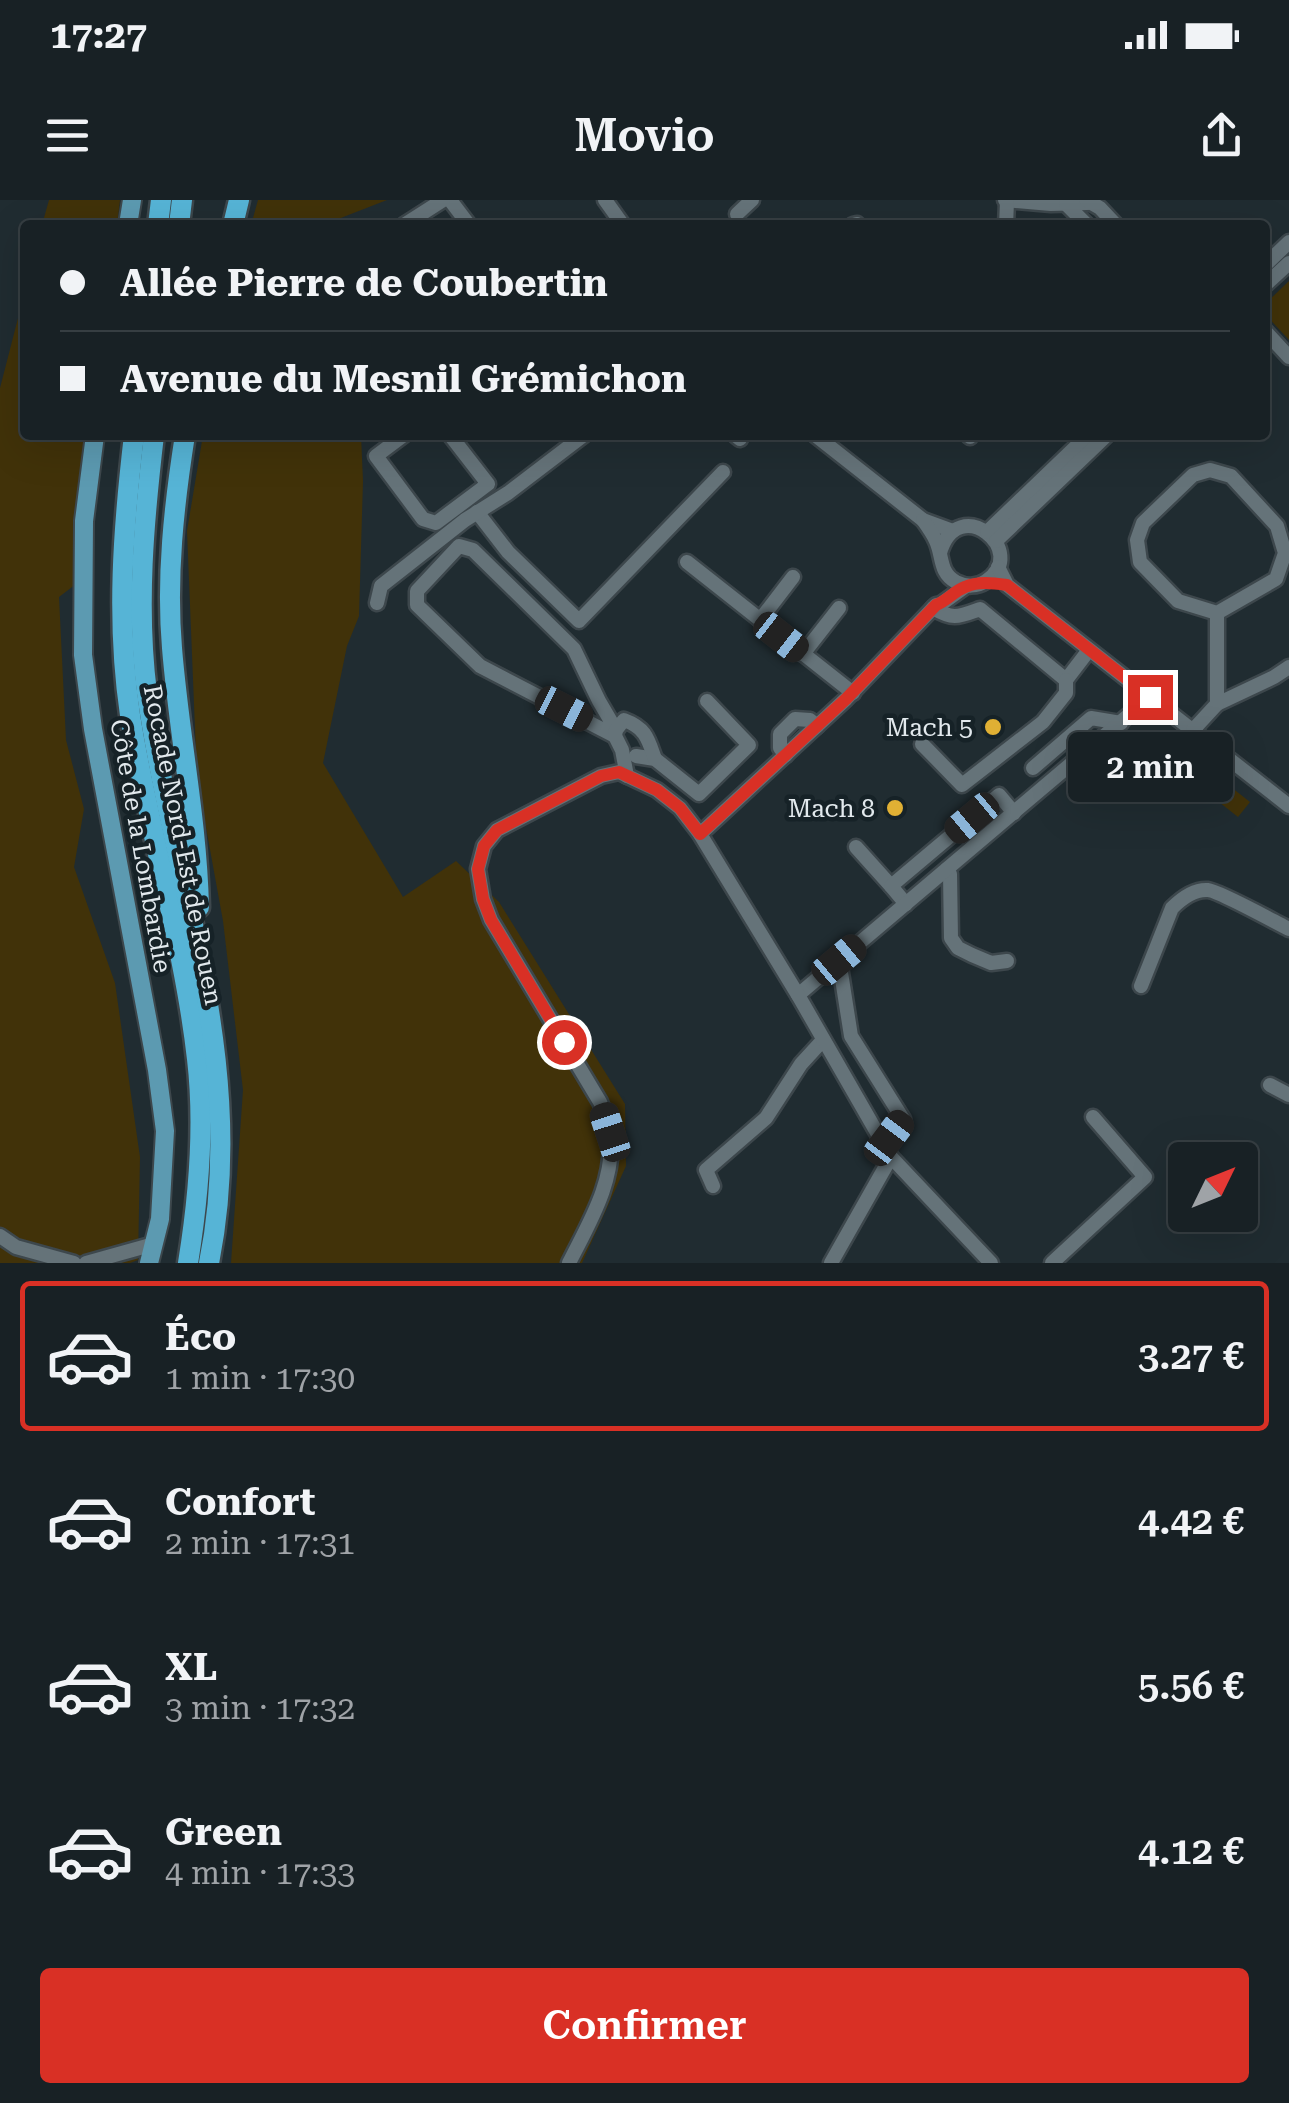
<!DOCTYPE html>
<html lang="fr">
<meta charset="utf-8">
<style>
:root{--surface:#182125;--page:#21292d;--text:#f1f3f6;--muted:#9fa3a7;--line:#363e42;--accent:#d93025}
body{margin:0;font-family:"Roboto Serif",serif;background:var(--page);color:var(--text);height:100vh;display:flex;flex-direction:column;font-size:38px;white-space:nowrap}
*{box-sizing:border-box;margin:0}
p{font-size:32px;color:var(--muted)}
.icon{flex:none;width:55px;height:55px;fill:none;stroke:currentColor;stroke-width:2;stroke-linecap:round;stroke-linejoin:round}
.map{position:relative;height:1063px;overflow:hidden}
.sheet{display:flex;flex-direction:column;background:var(--surface);flex:1}
.sheet>*{flex:none}
.top-card{position:absolute;left:20px;top:20px;width:1250px;height:220px;border-radius:10px;box-shadow:0 10px 40px #0002,0 0 0 2px var(--line);display:grid;align-content:center;height:220px;padding:0 40px;background:var(--surface)}
.needle{width:65px;rotate:47deg}
.tools{position:absolute;left:1168px;top:942px;display:grid;gap:20px}
.tools a{display:grid;place-items:center;width:90px;height:90px;border-radius:10px;background:var(--surface);box-shadow:0 10px 40px #0002,0 0 0 2px var(--line);font-size:50px}
.end{position:absolute;width:45px;height:45px;margin:-22px;border:12px solid #d93025;background:#fff;box-shadow:0 0 0 5px #fff}
.from{border-radius:50%}
.bubble{position:absolute;height:70px;border-radius:10px;background:var(--surface);box-shadow:0 10px 40px #0002,0 0 0 2px var(--line);font-size:32px;font-weight:600;line-height:70px;text-align:center}
.car{position:absolute;width:30px;height:60px;margin:-30px -15px;border-radius:12px;box-shadow:0 0 8px 2px #0007;background:linear-gradient(#222 24%,#8ab4d8 0 40%,#222 0 76%,#8ab4d8 0 86%,#222 0)}
.top-card b{display:flex;align-items:center;gap:35px;height:95px;font-size:38px}
.top-card b+b{border-top:2px solid var(--line)}
.top-card i{width:25px;height:25px;background:var(--text)}
ul{padding:18px 0 0;list-style:none}
li{display:flex;align-items:center;gap:30px;height:150px;margin:0 20px 15px;padding:0 20px;border:5px solid transparent;border-radius:10px}
li div{flex:1}
li b{display:block;font-size:38px}
li em{font-style:normal;font-weight:600}
li.selected{border-color:var(--accent)}
li>.icon{width:90px;height:90px;stroke-width:1.5}
.primary-button{display:flex;gap:20px;margin-top:auto;padding:20px 40px}
.primary-button a{flex:1;height:115px;border-radius:10px;background:var(--accent);color:#fff;font-size:40px;font-weight:600;line-height:115px;text-align:center}
.status{display:flex;justify-content:space-between;align-items:center;height:70px;padding:0 50px;background:var(--surface);direction:ltr}
.status svg{height:28px;fill:currentColor}
header{display:flex;justify-content:space-between;align-items:center;height:130px;padding:0 40px;background:var(--surface);font-size:45px;font-weight:600}
.map>svg:first-child{display:block}
</style>
<div class="status"><b>17:27</b><svg viewBox="0 0 49 12"><path d="M0 12V9h3v3zM5 12V6h3v6zM10 12V3h3v9zM15 12V0h3v12zM26 1h20v11H26zM47 4h2v5h-2z"/></svg></div>
<header><svg class="icon" aria-label="menu" viewBox="0 0 24 24"><path d="M4 6h16M4 12h16M4 18h16"/></svg>Movio<svg class="icon" aria-label="share" viewBox="0 0 24 24"><path d="M12 15V3M7 8l5-5 5 5M5 13v7h14v-7"/></svg></header>
<div class="map">
<svg width="1289" height="1063" viewBox="0 0 1289 1063">
<rect width="100%" height="100%" fill="#202c31"/>
<g fill="#413209">
<polygon points="49,0 120,0 117,25 42,25"/>
<polygon points="258,0 387,0 333,21 333,25 251,25"/>
<polygon points="1289,81 1289,140 1265,114 1265,104"/>
<polygon points="25,91 25,235 89,235 76,384 59,397 66,540 84,609 74,667 115,783 140,957 138,1060 130,1063 0,1063 0,188"/>
<polygon points="203,235 361,235 363,281 359,416 347,446 323,563 403,697 456,661 499,702 625,904 626,966 582,1063 231,1063 243,890 223,721 197,578 187,331"/>
<polygon points="1217,576 1250,602 1238,617 1205,591"/>
</g>
<g fill="none" stroke-linecap="round" stroke-linejoin="round">
<defs>
<g id="minor">
<polyline points="450,0 469,25"/>
<polyline points="605,0 623,25"/>
<polyline points="1005,0 1051,4 1088,3"/>
<polyline points="1086,0 1100,8 1116,25"/>
<polyline points="1066,4 1087,25"/>
<polyline points="737,14 752,0"/>
<polyline points="404,25 443,0"/>
<polyline points="853,25 857,24"/>
<polyline points="1006,25 1007,2"/>
<polyline points="1265,65 1289,42"/>
<polyline points="1265,85 1289,63"/>
<polyline points="1265,131 1289,157"/>
<polyline points="404,235 376,256 423,319 436,323 488,284 450,235"/>
<polyline points="735,235 740,239"/>
<polyline points="815,235 923,320 953,331"/>
<polyline points="968,235 970,237"/>
<polyline points="477,312 508,352 579,421 723,272"/>
<path d="M923,320C928,327 933,334 936,341C943,356 939,373 956,382C966,387 977,387 986,381C1031,352 958,291 940,353"/>
<polyline points="987,332 1088,235"/>
<polyline points="996,341 1107,235"/>
<polyline points="687,362 853,493"/>
<polyline points="998,367 1007,385 1289,606"/>
<polyline points="377,403 381,386 465,320 508,293 584,235"/>
<path d="M933,408C953,420 958,417 980,409L1066,480L1089,450"/>
<polyline points="760,420 793,377"/>
<polyline points="803,454 839,408"/>
<polyline points="1217,504 1274,477 1289,467"/>
<polyline points="1193,530 1217,504 1217,413 1276,379 1285,353 1277,326 1231,276 1210,270 1193,275 1143,323 1137,340 1140,362 1178,401 1217,413"/>
<polyline points="615,536 480,466 417,405 417,391 459,346 473,350 574,449 599,501 616,530"/>
<polyline points="922,544 962,585 1043,522 1066,493 1066,480"/>
<polyline points="786,555 780,548 780,534 795,519 810,520 817,526"/>
<polyline points="636,556 655,559 699,594 749,545 707,501"/>
<polyline points="1033,568 1091,518 1121,523"/>
<path d="M627,576L622,550L615,536L616,530L624,520C646,528 648,539 655,559"/>
<polyline points="700,634 846,499 936,405 941,404 966,386"/>
<polyline points="856,647 891,686"/>
<polyline points="947,669 950,674 951,738 958,748 972,755 991,763 1007,761"/>
<polyline points="906,704 891,686 999,595 1014,613"/>
<polyline points="839,760 851,836 903,919 889,938 882,943"/>
<path d="M1141,786L1172,708C1181,699 1194,689 1208,690C1219,691 1275,722 1289,729"/>
<polyline points="798,795 1150,497"/>
<polyline points="1270,885 1289,895"/>
<polyline points="713,986 706,970 766,918 801,864 823,840"/>
<polyline points="0,1036 16,1047 74,1063"/>
<polyline points="86,1063 154,1044"/>
<path d="M569,1063C589,1023 616,980 610,933C609,923 604,912 600,902L491,720L483,699L478,669L484,646L497,630L601,576L619,572L657,590L680,608L700,634L798,795L891,957L991,1063"/>
<polyline points="831,1063 891,957"/>
<polyline points="1052,1063 1145,977 1093,917"/>
</g>
<g id="major">
<polyline points="128,25 132,0"/>
<polyline points="95,235 84,321 83,455 93,529 157,870 165,931 160,1019 149,1063"/>
</g>
<g id="highway">
<polyline points="158,25 161,0"/>
<polyline points="179,25 182,0"/>
<polyline points="233,25 239,0"/>
<path d="M134,235C123,329 116,421 130,515C148,630 184,743 197,859C205,927 199,995 188,1063"/>
<path d="M154,235C144,320 136,407 147,493C174,685 249,866 209,1063"/>
<path d="M185,235C174,305 166,377 172,448C179,535 197,620 199,707"/>
</g>
</defs>
<use href="#minor" stroke="#3d474c" stroke-width="19"/>
<use href="#major" stroke="#3d474c" stroke-width="22"/>
<use href="#highway" stroke="#3d474c" stroke-width="25"/>
<use href="#minor" stroke="#657379" stroke-width="14"/>
<use href="#major" stroke="#5c9ab1" stroke-width="18"/>
<use href="#highway" stroke="#56b4d6" stroke-width="20"/>
</g>
<g fill="none" stroke-linecap="round" stroke-linejoin="round">
<path stroke="#d93025" stroke-width="12" d="M564,842L491,720L483,699L478,669L484,646L497,630L601,576L619,572L657,590L680,608L700,634L846,499L936,405C947,401 954,391 965,387C978,381 993,383 1007,385L1150,497"/>
</g>
<g fill="#e0b034" stroke="#162227" stroke-width="4">
<circle cx="993" cy="527" r="10"/>
<circle cx="895" cy="608" r="10"/>
</g>
<g text-anchor="middle" dominant-baseline="central" stroke-width="9" stroke-linejoin="round" paint-order="stroke">
<g font-size="25" fill="#e2e9ed" stroke="#162227" text-anchor="end">
<text x="973" y="527">Mach 5</text>
<text x="875" y="608">Mach 8</text>
</g>
<g font-size="25" fill="#e2e9ed" stroke="#162227">
<text transform="translate(183 645) rotate(79)">Rocade Nord-Est de Rouen</text>
<text transform="translate(141 646) rotate(80)">Côte de la Lombardie</text>
</g>
</g>
</svg>
<div class="tools">
<a><svg class="needle" viewBox="-14 -14 28 28"><path d="M0-13l5 13h-10z" fill="#e53935"/><path d="M0 13l5-13h-10z" fill="#9fa3a7"/></svg></a>
</div>
<i class="end from" style="left:564px;top:842px"></i>
<i class="end" style="left:1150px;top:497px"></i>
<div class="bubble" style="left:1068px;top:532px;width:165px">2 min</div>
<i class="car" style="left:781px;top:437px;rotate:128deg"></i>
<i class="car" style="left:564px;top:509px;rotate:117deg"></i>
<i class="car" style="left:972px;top:618px;rotate:230deg"></i>
<i class="car" style="left:839px;top:760px;rotate:50deg"></i>
<i class="car" style="left:610px;top:932px;rotate:342deg"></i>
<i class="car" style="left:889px;top:938px;rotate:37deg"></i>
<div class="top-card">
<b><i class="from"></i>Allée Pierre de Coubertin</b>
<b><i></i>Avenue du Mesnil Grémichon</b>
</div>
</div>
<section class="sheet">
<ul>
<li class="selected"><svg class="icon" aria-label="car" viewBox="0 0 24 24"><path d="M5 17H2v-5l4-1 3-4h7l3 4 3 1v5h-3M9 17h6M6 11h13"/><circle cx="7" cy="17" r="2"/><circle cx="17" cy="17" r="2"/></svg><div><b>Éco</b><p>1 min · 17:30</p></div><em>3.27 €</em></li>
<li><svg class="icon" aria-label="car" viewBox="0 0 24 24"><path d="M5 17H2v-5l4-1 3-4h7l3 4 3 1v5h-3M9 17h6M6 11h13"/><circle cx="7" cy="17" r="2"/><circle cx="17" cy="17" r="2"/></svg><div><b>Confort</b><p>2 min · 17:31</p></div><em>4.42 €</em></li>
<li><svg class="icon" aria-label="car" viewBox="0 0 24 24"><path d="M5 17H2v-5l4-1 3-4h7l3 4 3 1v5h-3M9 17h6M6 11h13"/><circle cx="7" cy="17" r="2"/><circle cx="17" cy="17" r="2"/></svg><div><b>XL</b><p>3 min · 17:32</p></div><em>5.56 €</em></li>
<li><svg class="icon" aria-label="car" viewBox="0 0 24 24"><path d="M5 17H2v-5l4-1 3-4h7l3 4 3 1v5h-3M9 17h6M6 11h13"/><circle cx="7" cy="17" r="2"/><circle cx="17" cy="17" r="2"/></svg><div><b>Green</b><p>4 min · 17:33</p></div><em>4.12 €</em></li>
</ul>
<div class="primary-button"><a>Confirmer</a></div>
</section>
